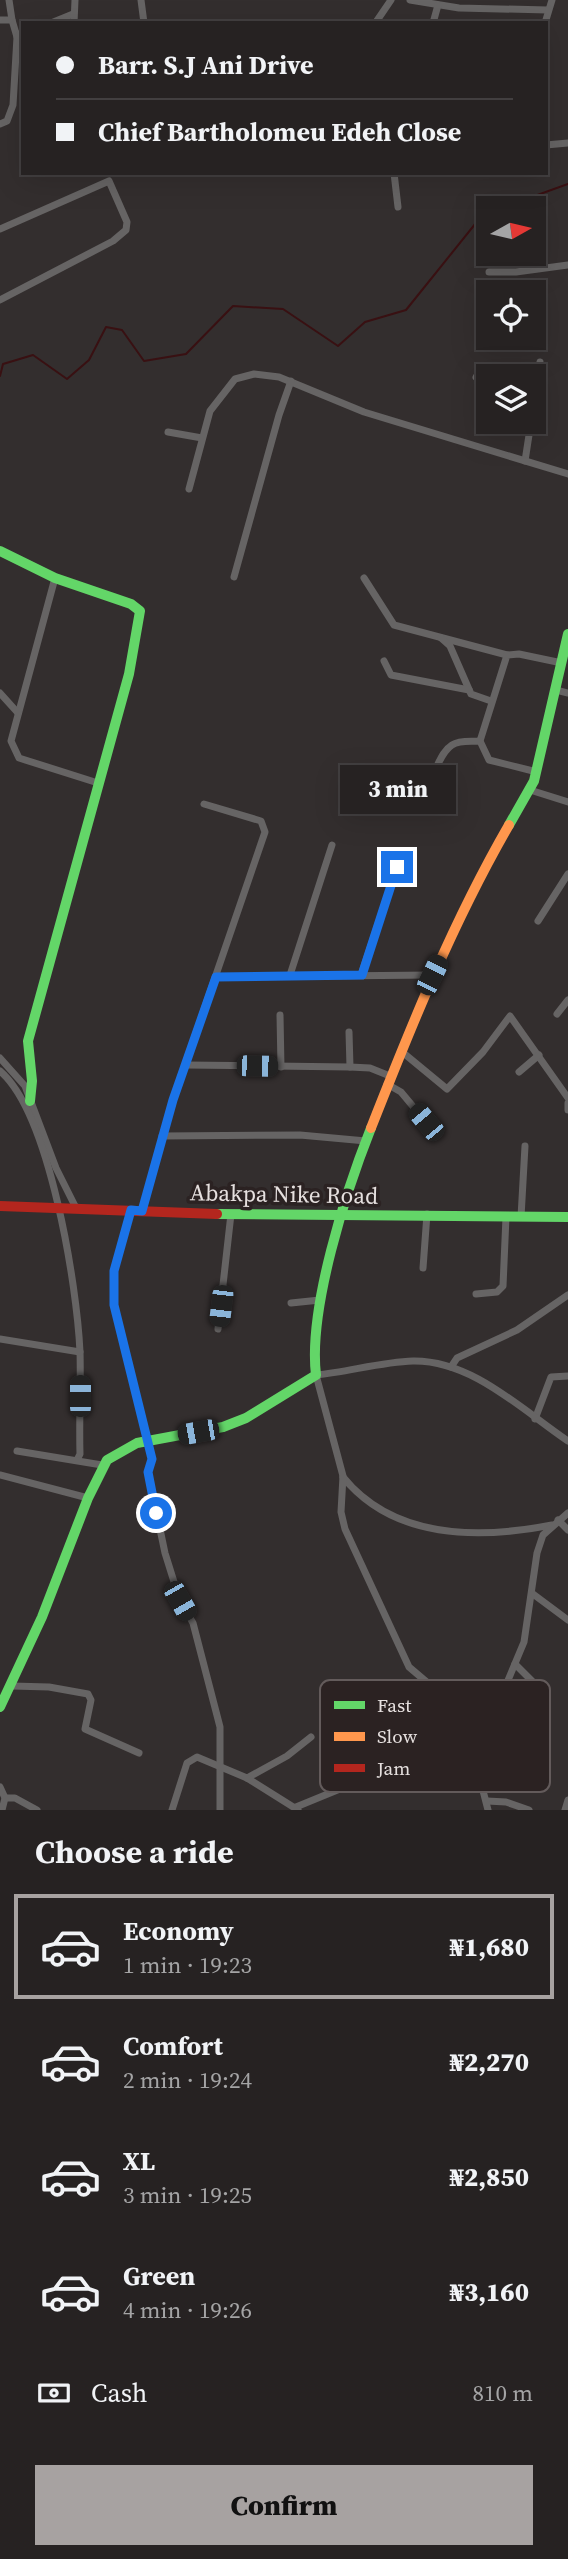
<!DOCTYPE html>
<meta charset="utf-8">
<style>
:root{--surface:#262222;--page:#322f2f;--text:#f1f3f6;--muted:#a4a4a5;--line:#423f40;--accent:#a7a2a1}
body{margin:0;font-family:"Source Serif 4",serif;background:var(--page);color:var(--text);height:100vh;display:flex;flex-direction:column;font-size:26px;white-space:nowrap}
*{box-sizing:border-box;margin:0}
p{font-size:23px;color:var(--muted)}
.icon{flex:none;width:38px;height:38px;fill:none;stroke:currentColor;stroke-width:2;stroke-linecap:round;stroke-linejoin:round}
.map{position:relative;height:1810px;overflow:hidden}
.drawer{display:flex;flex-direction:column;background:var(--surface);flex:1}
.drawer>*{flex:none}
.banner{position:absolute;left:21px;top:21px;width:527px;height:154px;border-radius:0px;box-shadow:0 7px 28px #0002,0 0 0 2px var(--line);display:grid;align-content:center;height:154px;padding:0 35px;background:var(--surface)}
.needle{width:46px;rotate:82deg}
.controls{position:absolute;left:476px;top:196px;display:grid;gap:14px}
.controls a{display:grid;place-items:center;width:70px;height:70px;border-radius:0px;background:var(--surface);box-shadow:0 7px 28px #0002,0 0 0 2px var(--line);font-size:35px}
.end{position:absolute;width:32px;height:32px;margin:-16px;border:9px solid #1a73e8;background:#fff;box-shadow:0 0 0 4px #fff}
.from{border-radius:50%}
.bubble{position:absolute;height:49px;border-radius:0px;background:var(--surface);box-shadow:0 7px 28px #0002,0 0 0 2px var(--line);font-size:23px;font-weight:800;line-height:49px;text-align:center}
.car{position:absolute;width:21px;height:42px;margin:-21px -10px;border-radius:9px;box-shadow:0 0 5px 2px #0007;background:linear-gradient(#222 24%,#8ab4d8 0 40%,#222 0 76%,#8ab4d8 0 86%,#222 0)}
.banner b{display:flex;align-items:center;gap:24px;height:66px;font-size:26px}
.banner b+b{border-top:2px solid var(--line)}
.banner i{width:18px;height:18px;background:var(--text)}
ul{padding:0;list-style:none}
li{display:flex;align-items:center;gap:21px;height:105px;margin:0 14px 10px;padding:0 21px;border:4px solid transparent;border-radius:0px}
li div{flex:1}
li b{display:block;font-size:26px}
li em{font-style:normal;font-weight:800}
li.active{border-color:var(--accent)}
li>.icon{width:63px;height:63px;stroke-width:1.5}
h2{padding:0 35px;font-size:32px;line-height:84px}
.pay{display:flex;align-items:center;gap:18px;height:77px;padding:0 35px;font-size:26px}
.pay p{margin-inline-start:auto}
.action{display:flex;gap:14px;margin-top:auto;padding:14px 35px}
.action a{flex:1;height:80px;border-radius:0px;background:var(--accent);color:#111;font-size:28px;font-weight:800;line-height:80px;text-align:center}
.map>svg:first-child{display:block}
</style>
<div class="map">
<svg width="568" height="1810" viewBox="0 0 568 1810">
<rect width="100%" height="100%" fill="#332e2e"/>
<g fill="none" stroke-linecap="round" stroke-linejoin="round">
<polyline stroke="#391012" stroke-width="2" points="0,376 3,364 33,355 67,379 89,360 106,327 122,330 144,361 186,354 233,306 283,309 338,346 365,322 406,310 492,203 529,198 568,184"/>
<g stroke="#666464" stroke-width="7">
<polyline points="9,0 12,20"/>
<polyline points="141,0 144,23"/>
<polyline points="410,0 459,8 548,10"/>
<polyline points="0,20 12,20 17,37"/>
<polyline points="376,22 391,0"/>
<polyline points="51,23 73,14"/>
<polyline points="74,23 75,0"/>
<polyline points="433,23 438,5"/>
<polyline points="545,23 552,0"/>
<polyline points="0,124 7,121 13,105 17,37 23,31"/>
<polyline points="546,145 568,143"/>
<polyline points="285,173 330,173"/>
<polyline points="394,173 398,207"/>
<polyline points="0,229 109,181 127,222 126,230 113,241 0,300"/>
<polyline points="489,272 516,272 568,265"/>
<polyline points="476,377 488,380"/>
<polyline points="534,403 540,362"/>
<polyline points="168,432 202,438"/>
<polyline points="525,461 531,422"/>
<polyline points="189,489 210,411 235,379 254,374 279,377 364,412 568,474"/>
<polyline points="234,577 279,415 291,381"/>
<polyline points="55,578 11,741 19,758 98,783"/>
<polyline points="364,578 394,625 507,655"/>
<polyline points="441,638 450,646 471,694 491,701"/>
<polyline points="384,661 391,675 469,690"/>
<polyline points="556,690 568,693"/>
<polyline points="0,693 18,713"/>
<polyline points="537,772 489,760 480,741 507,655 519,654 562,663"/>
<polyline points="530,790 568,802"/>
<path d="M361,801C395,805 417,800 436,768C440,760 444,750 452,745C460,740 471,742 480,741"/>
<polyline points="538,921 568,874"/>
<polyline points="290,975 332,845"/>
<polyline points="361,975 397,867"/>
<polyline points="216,977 432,975"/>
<polyline points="557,1014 568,1000"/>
<polyline points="280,1015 281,1067"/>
<polyline points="349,1032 350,1067"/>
<polyline points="401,1051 447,1089 483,1052 510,1016 568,1098"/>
<polyline points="0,1058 25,1086 56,1168 75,1206 80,1209"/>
<polyline points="186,1065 350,1067 370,1068 390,1076"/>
<path d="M0,1071C50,1114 77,1286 80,1352C81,1386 79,1420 80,1454L77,1460"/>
<polyline points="519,1072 539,1055"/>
<polyline points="387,1084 401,1092 426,1122"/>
<polyline points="568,1103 568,1110"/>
<polyline points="162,1136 300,1135 366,1141"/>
<polyline points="131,1210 114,1271 114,1305 152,1459 148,1472 165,1553 180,1601 193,1623 220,1727 220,1810"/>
<polyline points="142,1211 173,1100 265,832 261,821 204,804"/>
<polyline points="521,1217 525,1146"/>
<polyline points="423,1268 427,1214"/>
<polyline points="476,1294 497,1292 503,1286 506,1217"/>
<polyline points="291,1303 320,1300"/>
<polyline points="218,1329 231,1214"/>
<polyline points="0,1339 80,1352"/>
<polyline points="451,1367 457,1358 517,1330 568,1295"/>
<polyline points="535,1419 551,1377 568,1376"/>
<polyline points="17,1451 102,1465"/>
<polyline points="0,1475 88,1498"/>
<path d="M343,1477C394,1540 480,1539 552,1525"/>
<polyline points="558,1520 568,1530"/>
<polyline points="533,1594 568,1620"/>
<polyline points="515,1664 541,1690"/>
<path d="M429,1684L409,1667L345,1529L341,1512L343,1476L316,1375C348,1372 381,1362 413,1361C472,1360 522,1410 568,1441"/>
<polyline points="12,1686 49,1687 88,1694 91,1700 85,1729 139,1753"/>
<polyline points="491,1707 527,1739"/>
<polyline points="247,1778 287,1756 311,1737"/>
<polyline points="0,1787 5,1798 2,1810"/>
<polyline points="5,1798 15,1798 37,1810"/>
<polyline points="487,1801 506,1802 529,1810"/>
<polyline points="296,1807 374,1775 474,1756"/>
<polyline points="172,1810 187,1763 197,1757 247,1778 298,1810"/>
<polyline points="488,1810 474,1756 474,1725 501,1697 524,1642 537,1553 543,1535 568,1513"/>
<polyline points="565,1810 568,1800"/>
</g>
<g stroke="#63d668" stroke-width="10">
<polyline points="0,551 55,578 131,604 140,611 129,674 28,1041 32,1081 30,1101"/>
<polyline points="509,825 534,781 568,634"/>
<polyline points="217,1214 568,1217"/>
<path d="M0,1707L42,1617L88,1498L107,1460L137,1443L223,1427L246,1418L316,1375C308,1309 346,1191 371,1128"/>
</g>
<path stroke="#ff974d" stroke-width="10" d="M371,1128C412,1024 453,922 509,825"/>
<polyline stroke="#b3261e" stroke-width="10" points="0,1206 217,1214"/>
</g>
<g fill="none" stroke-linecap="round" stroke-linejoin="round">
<polyline stroke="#1a73e8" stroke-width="9" points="156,1513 148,1472 152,1459 114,1305 114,1271 131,1210 142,1211 173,1100 216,977 362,975 397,867"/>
</g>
<g text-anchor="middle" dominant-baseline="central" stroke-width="7" stroke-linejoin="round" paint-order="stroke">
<g font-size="23" fill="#e6e0df" stroke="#2b2222">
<text transform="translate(284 1194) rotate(1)">Abakpa Nike Road</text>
</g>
</g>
<rect x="320" y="1680" width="230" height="112" rx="10" fill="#2b2222" stroke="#635b5b" stroke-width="2"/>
<rect x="334" y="1701" width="31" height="8" fill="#63d668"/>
<rect x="334" y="1732" width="31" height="9" fill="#ff974d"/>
<rect x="334" y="1764" width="31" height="8" fill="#b3261e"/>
<g font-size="19" fill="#e6e0df">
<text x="377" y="1712">Fast</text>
<text x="377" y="1743">Slow</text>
<text x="377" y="1775">Jam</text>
</g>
</svg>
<div class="controls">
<a><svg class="needle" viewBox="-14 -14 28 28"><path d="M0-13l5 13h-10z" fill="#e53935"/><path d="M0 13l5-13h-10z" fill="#a4a4a5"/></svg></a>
<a><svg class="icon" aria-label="locate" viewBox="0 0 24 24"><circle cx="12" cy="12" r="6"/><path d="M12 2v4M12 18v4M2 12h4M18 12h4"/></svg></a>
<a><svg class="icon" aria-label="layers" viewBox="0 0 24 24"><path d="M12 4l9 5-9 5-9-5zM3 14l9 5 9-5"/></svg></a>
</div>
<i class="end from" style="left:156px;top:1513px"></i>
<i class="end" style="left:397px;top:867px"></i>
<div class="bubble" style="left:340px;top:765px;width:116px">3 min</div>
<i class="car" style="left:432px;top:975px;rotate:26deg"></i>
<i class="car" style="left:257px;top:1066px;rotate:91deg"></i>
<i class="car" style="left:426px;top:1122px;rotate:320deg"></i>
<i class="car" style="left:221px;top:1306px;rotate:187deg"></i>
<i class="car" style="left:80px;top:1396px;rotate:0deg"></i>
<i class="car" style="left:198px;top:1432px;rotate:260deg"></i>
<i class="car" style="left:180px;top:1601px;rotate:150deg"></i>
<div class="banner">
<b><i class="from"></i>Barr. S.J Ani Drive</b>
<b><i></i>Chief Bartholomeu Edeh Close</b>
</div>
</div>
<section class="drawer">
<h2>Choose a ride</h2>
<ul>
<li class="active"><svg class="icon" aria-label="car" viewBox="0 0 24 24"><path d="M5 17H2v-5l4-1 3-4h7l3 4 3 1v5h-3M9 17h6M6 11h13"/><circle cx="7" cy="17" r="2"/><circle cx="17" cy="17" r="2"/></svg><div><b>Economy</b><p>1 min · 19:23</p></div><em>₦1,680</em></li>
<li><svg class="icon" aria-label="car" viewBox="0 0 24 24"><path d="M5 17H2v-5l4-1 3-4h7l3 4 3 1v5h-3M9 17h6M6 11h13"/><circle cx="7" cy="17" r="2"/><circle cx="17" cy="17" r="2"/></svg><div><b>Comfort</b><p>2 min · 19:24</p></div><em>₦2,270</em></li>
<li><svg class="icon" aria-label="car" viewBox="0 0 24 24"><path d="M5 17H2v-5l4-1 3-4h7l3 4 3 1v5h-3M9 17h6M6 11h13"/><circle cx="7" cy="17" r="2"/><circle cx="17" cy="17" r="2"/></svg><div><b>XL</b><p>3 min · 19:25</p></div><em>₦2,850</em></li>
<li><svg class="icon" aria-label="car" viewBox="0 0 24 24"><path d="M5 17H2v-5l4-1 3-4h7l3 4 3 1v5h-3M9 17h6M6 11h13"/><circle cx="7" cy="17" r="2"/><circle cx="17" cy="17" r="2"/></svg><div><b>Green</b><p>4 min · 19:26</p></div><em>₦3,160</em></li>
</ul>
<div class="pay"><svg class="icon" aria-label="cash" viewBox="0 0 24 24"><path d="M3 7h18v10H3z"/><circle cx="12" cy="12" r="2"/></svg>Cash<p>810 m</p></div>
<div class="action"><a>Confirm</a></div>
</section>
